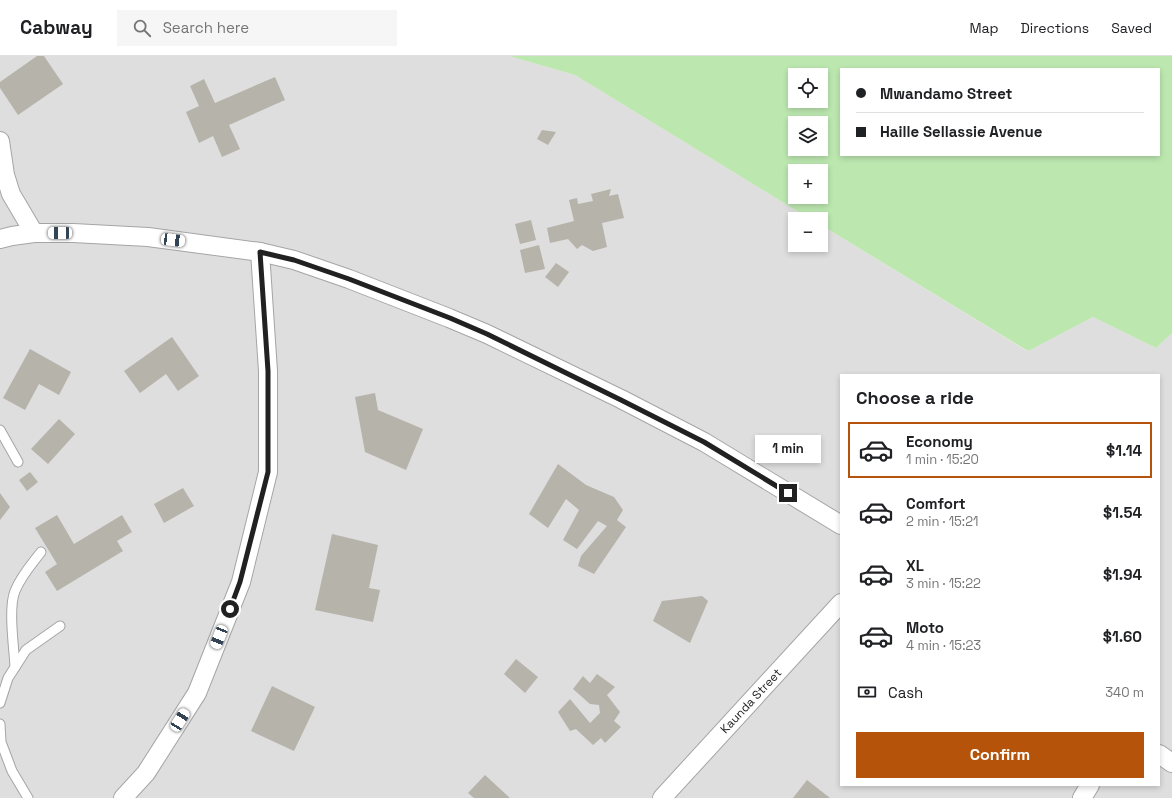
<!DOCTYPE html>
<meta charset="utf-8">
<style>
:root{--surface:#fff;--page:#f6f6f6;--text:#202124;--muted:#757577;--line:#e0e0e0;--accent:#b45309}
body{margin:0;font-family:"Space Grotesk",sans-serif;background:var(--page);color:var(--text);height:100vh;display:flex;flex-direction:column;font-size:15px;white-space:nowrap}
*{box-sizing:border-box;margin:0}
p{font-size:13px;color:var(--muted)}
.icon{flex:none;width:22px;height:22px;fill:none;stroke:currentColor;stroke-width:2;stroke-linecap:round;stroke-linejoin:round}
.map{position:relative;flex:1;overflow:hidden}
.side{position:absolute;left:840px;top:318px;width:320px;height:412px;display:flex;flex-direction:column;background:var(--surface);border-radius:0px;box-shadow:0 2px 6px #0003}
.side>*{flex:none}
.banner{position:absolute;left:840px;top:12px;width:320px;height:88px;border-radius:0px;box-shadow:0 2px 6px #0003;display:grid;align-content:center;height:88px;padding:0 16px;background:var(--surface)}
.fabs{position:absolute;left:788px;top:12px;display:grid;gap:8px}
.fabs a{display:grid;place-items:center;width:40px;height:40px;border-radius:0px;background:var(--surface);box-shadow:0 2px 6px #0003;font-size:20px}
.end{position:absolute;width:18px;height:18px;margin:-9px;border:5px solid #212121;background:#fff;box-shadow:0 0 0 2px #fff}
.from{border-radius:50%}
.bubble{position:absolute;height:28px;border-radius:0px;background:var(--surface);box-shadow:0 2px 6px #0003;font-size:13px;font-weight:700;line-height:28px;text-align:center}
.car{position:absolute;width:12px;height:24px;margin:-12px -6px;border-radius:5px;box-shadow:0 0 3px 1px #0007;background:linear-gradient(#fff 24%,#345 0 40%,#fff 0 76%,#345 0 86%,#fff 0)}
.banner b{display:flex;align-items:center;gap:14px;height:38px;font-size:15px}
.banner b+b{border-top:1px solid var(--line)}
.banner i{width:10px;height:10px;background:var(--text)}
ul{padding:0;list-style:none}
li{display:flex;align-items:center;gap:12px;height:56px;margin:0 8px 6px;padding:0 8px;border:2px solid transparent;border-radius:0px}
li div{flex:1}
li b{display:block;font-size:15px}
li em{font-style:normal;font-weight:700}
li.selected{border-color:var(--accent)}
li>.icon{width:36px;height:36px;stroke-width:1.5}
h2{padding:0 16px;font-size:18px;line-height:48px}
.pay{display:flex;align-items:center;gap:10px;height:44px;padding:0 16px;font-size:15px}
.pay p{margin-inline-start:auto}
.action{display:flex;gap:8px;margin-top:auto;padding:8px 16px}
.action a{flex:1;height:46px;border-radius:0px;background:var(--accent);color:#fff;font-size:16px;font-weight:700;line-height:46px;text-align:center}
header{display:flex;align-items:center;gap:24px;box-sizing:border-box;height:56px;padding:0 20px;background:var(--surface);border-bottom:1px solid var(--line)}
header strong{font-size:19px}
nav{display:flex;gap:22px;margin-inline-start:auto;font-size:14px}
.search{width:280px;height:36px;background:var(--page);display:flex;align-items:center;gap:10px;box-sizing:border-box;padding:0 14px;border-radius:0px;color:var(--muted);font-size:15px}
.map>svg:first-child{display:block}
</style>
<header>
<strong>Cabway</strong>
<div class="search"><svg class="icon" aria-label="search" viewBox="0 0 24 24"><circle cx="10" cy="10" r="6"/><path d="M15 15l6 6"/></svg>Search here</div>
<nav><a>Map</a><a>Directions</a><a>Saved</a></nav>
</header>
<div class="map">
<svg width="1172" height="742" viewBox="0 0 1172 742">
<rect width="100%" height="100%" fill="#f1f0e8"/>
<path fill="#dfdede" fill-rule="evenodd" d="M0,0H509L575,19L810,163H795V189H821V169L1027,295L1093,261L1156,292L1172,277V742H0ZM841,319H1159V729H841Z"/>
<path fill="#bce8b0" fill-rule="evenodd" d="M509,0H1172V277L1156,292L1093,261L1028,295L821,169V163H810L575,19ZM841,13H1159V99H841ZM795,19H821V45H795ZM795,67H821V93H795ZM795,115H821V141H795Z"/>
<g fill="#b6b3aa">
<polygon points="37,0 44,0 63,28 18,59 0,32 0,26"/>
<polygon points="275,21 285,44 229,69 240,93 222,101 213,80 199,87 186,56 199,50 190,30 204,23 215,47"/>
<polygon points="542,74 556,76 548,89 537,83"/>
<polygon points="611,133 609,140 618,138 624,162 602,167 607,191 593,195 582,189 577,193 568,183 550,187 547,172 574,165 569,144 577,142 578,148 593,145 591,138"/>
<polygon points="531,164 536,184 520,188 515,168"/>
<polygon points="539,189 545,213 525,217 520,194"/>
<polygon points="556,207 569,216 558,231 545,221"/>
<polygon points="172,281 199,320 178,335 166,318 140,337 124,315"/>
<polygon points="30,293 71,316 59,339 39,328 25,354 3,342"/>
<polygon points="375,337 378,354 423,373 406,414 365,396 355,341"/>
<polygon points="59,363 75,378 48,408 31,393"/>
<polygon points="558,408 586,429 614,441 623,454 617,464 626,471 594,518 578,510 581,500 607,470 598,465 577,493 563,484 579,454 566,443 548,472 529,458"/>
<polygon points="30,416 38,426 27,435 19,424"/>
<polygon points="183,432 194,450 164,467 154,448"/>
<polygon points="0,437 10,451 0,464"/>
<polygon points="57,459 74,488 122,459 132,476 117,485 123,495 57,535 45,516 57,508 35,472"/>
<polygon points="332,478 378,489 369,532 380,534 373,566 315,554"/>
<polygon points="702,540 708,545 690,587 653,565 662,545"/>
<polygon points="516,603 538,621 525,637 504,618"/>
<polygon points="597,618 615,631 607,639 620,656 614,665 621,671 605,687 601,682 593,689 576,673 570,675 558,656 570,643 590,667 600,657 599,649 590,648 573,633 583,620 590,627"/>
<polygon points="272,630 315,651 294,695 251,675"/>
<polygon points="485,719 510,742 474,742 468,737"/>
<polygon points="807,724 830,742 793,742"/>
</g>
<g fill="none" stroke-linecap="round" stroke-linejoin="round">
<defs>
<g id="service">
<polyline points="0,374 18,406"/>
<path d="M15,611C14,591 8,552 15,535C21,520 31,509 41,496"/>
<polyline points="0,647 8,622 26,594 60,570"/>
<polyline points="0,668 1,686 12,715 28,742"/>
</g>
<g id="minor">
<polyline points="0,85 5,119 11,138 34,177"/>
<polyline points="0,183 12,180 34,177 73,177 148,181 260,196 294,204 349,223 449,262 487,278 621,343 704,386 841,469"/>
<polyline points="1159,698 1172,707"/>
<polyline points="123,742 146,717 197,637 241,526 268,416 268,315 260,196"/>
<polyline points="662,742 841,547"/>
<polyline points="1082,742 1090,729"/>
</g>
</defs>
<use href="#service" stroke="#a5a5a5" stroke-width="11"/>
<use href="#minor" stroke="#a5a5a5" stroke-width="20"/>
<use href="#service" stroke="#fff" stroke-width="9"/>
<use href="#minor" stroke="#fff" stroke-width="18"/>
</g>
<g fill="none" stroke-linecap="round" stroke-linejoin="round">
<polyline stroke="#212121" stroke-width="5" points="230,553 240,526 268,416 268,315 260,196 294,204 349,223 450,262 487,278 621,344 704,386 788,437"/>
</g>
<g text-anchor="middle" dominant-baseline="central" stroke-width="4" stroke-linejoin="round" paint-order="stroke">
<g font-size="12" fill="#212121" stroke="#fff">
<text transform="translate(751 645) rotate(-47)">Kaunda Street</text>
</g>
</g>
</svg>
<div class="fabs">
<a><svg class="icon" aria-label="locate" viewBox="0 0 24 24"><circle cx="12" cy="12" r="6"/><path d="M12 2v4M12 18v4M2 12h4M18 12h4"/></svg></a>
<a><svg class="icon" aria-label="layers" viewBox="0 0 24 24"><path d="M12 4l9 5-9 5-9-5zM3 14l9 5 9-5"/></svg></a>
<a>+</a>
<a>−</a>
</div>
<i class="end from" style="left:230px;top:553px"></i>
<i class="end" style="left:788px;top:437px"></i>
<div class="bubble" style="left:755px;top:379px;width:66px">1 min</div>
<i class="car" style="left:60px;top:177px;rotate:270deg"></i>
<i class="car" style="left:173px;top:184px;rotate:97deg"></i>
<i class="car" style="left:219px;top:581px;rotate:202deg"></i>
<i class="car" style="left:180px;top:664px;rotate:32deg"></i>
<div class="banner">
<b><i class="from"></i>Mwandamo Street</b>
<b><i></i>Haille Sellassie Avenue</b>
</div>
<section class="side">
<h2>Choose a ride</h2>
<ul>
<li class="selected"><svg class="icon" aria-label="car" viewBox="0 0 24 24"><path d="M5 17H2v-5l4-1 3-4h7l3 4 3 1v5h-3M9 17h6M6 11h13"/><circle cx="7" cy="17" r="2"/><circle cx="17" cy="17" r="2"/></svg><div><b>Economy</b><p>1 min · 15:20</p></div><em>$1.14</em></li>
<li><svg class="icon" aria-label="car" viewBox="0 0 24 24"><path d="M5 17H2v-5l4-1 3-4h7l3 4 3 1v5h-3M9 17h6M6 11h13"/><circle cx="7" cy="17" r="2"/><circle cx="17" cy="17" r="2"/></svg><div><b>Comfort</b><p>2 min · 15:21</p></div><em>$1.54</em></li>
<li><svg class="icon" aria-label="car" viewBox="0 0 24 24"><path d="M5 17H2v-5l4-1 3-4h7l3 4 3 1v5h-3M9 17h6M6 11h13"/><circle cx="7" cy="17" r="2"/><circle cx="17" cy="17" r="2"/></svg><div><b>XL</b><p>3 min · 15:22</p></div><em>$1.94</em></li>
<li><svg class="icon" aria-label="car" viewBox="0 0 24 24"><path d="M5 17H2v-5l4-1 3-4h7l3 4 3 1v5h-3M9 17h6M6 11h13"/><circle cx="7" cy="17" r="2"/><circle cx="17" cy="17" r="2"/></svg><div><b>Moto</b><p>4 min · 15:23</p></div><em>$1.60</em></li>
</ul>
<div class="pay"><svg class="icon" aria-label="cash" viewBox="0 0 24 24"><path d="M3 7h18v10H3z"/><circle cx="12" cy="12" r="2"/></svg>Cash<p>340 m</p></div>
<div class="action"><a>Confirm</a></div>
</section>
</div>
